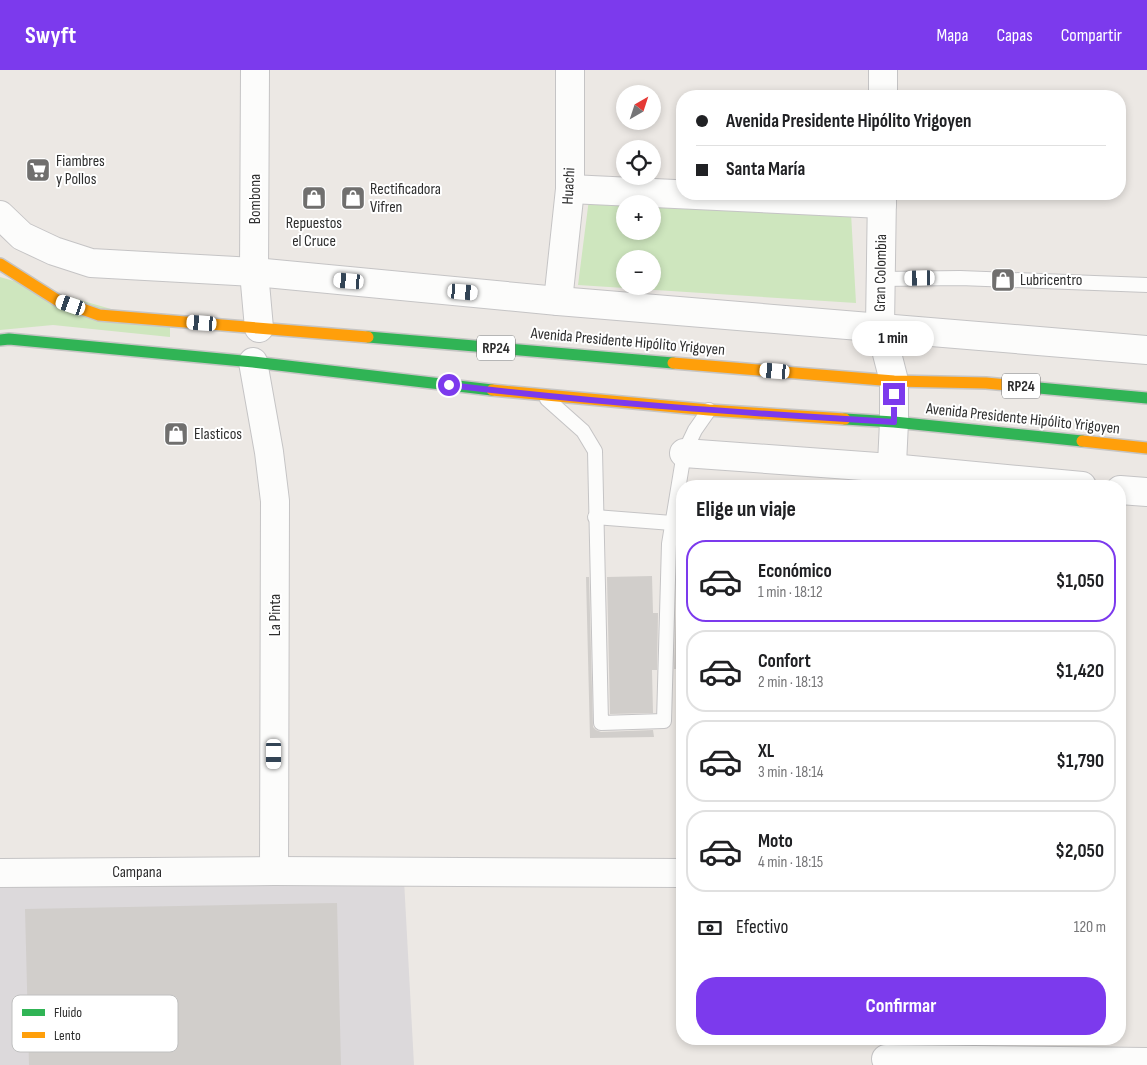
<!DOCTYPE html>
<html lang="es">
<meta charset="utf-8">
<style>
:root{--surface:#fff;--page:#f6f6f6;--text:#202124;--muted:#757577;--line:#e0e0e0;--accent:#7c3aed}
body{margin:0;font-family:"Sofia Sans Condensed",sans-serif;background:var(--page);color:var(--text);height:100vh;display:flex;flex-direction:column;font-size:19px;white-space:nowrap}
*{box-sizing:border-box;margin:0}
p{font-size:16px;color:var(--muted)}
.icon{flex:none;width:28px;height:28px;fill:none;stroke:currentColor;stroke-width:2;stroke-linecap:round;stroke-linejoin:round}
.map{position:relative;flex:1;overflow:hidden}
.drawer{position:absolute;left:676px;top:410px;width:450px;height:565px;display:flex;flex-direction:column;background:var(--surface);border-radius:20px;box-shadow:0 2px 8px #0003}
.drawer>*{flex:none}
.hud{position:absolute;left:676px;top:20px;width:450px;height:110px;border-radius:20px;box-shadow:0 2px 8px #0003;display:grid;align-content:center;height:110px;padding:0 20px;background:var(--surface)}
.needle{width:32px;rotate:39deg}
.tools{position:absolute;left:616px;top:15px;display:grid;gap:10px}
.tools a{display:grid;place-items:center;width:45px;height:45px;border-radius:50%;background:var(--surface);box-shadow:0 2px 8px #0003;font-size:25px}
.end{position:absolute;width:22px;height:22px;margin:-11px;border:6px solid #7c3aed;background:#fff;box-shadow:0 0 0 2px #fff}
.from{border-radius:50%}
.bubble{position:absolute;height:35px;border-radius:18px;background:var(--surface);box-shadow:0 2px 8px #0003;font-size:16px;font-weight:700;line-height:35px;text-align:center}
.car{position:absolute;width:15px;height:30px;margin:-15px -8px;border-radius:6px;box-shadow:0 0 4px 1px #0007;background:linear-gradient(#fff 24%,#345 0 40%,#fff 0 76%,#345 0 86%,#fff 0)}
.hud b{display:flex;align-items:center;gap:18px;height:48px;font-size:19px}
.hud b+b{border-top:1px solid var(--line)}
.hud i{width:12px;height:12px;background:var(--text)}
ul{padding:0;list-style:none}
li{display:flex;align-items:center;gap:15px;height:82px;margin:0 10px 8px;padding:0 10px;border:2px solid var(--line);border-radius:20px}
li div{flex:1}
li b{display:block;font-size:19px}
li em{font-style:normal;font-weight:700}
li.selected{border-color:var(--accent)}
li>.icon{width:45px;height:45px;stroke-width:1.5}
h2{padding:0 20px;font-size:22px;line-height:60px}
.pay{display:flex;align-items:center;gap:12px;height:55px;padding:0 20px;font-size:19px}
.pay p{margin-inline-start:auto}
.action{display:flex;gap:10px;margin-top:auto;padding:10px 20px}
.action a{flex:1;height:58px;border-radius:20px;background:var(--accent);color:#fff;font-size:20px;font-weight:700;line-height:58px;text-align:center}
header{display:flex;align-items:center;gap:30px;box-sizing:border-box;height:70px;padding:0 25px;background:var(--accent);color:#fff}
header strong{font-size:24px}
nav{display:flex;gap:28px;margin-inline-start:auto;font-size:18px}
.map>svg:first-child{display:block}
</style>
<header>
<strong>Swyft</strong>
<nav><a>Mapa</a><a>Capas</a><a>Compartir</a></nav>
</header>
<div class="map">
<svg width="1147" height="995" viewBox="0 0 1147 995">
<rect width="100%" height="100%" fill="#ece8e4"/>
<polygon fill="#dcd9db" points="404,810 414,995 0,995 0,816"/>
<g fill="#cee6be" fill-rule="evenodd">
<path d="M589,129L851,143L856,233L578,215ZM625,134H652V161H625ZM625,189H652V216H625Z"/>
<polygon points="0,207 170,256 170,267 53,255 0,260"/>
</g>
<g fill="#d1cecb">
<polygon points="652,506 653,543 658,543 657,600 652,600 653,643 610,644 607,507"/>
<polygon points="586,507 589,507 593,657 596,660 601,662 653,660 654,667 590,668"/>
<polygon points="676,543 682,543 682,599 674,599"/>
<polygon points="337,833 341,995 29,995 25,839"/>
</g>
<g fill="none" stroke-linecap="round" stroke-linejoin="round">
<defs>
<g id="lane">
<polyline points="881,209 960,208 1147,215"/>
<polyline points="547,329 583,361 595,381 601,653 664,651 669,474 684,383 695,360 709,340"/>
<polyline points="595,447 672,453"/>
</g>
<g id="street">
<polyline points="255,0 254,202 259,258"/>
<polyline points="883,26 883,0"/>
<polyline points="570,119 882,134"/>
<polyline points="882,124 880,256 894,311 894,352 891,415"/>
<polyline points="0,145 22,166 54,181 91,193 254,202 558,231 1147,280"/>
<polyline points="558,231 570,119 570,0"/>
<polyline points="253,292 269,382 275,431 274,801"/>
<polyline points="684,383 891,398 1082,416"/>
<polyline points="1120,420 1147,422"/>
<polyline points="0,803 274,801 682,803"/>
<polyline points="886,989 1147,992"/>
</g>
<g id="fast">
<polyline points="368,267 673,293"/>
<polyline points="0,270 9,269 253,292 492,320"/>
<polyline points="1028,317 1147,328"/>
<polyline points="845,349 894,352 1082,371"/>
</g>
<g id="slow">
<polyline points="0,194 57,230 99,245 368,267"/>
<polyline points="673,293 894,311 986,313 1028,317"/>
<polyline points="492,320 709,340 845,349"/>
<polyline points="1082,371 1147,378"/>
</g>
</defs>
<use href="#lane" stroke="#c5c4c5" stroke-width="16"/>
<use href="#street" stroke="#c5c4c5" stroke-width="30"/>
<use href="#fast" stroke="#c6c5c4" stroke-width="14"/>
<use href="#slow" stroke="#c6c5c4" stroke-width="14"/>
<use href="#lane" stroke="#fcfcfb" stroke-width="14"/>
<use href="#street" stroke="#fcfcfb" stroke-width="28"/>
<use href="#fast" stroke="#30b455" stroke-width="11"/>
<use href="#slow" stroke="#ff9f0a" stroke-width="11"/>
</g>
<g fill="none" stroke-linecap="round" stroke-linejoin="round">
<path stroke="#7c3aed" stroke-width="6" d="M449,315C597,333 745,343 894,352V324"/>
</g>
<defs>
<symbol id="supermarket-square" viewBox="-11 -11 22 22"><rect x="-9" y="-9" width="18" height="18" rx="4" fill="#706f6e" stroke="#fff"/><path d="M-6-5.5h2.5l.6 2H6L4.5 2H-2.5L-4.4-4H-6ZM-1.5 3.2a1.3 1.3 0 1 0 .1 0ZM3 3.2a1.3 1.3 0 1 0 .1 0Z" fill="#fff"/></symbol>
<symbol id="shop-square" viewBox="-11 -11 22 22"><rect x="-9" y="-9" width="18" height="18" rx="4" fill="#706f6e" stroke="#fff"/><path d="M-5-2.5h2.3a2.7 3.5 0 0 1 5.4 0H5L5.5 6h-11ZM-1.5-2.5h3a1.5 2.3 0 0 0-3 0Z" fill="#fff"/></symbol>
</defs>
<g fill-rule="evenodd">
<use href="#supermarket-square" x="24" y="86" width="28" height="28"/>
<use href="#shop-square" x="300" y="114" width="28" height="28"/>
<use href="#shop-square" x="339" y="114" width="28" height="28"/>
<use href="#shop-square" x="989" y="196" width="28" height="28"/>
<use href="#shop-square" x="162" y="350" width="28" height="28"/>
</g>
<g text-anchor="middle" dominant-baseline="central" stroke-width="4" stroke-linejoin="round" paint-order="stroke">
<g fill="#fff" stroke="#6d6d6d" stroke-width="1">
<rect x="477" y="265.5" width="38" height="25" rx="4"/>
<rect x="1002" y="303.5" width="38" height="25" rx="4"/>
</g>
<g font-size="15" font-weight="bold" fill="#2e2e2e">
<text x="496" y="278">RP24</text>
<text x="1021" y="316">RP24</text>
</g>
<g font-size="16" fill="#2e2e2e" stroke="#fff" text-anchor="start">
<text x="56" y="91">Fiambres<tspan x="56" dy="18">y Pollos</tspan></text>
<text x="370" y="119">Rectificadora<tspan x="370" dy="18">Vifren</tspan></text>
<text x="314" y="153" text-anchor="middle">Repuestos<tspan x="314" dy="18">el Cruce</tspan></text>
<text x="1020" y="210">Lubricentro</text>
<text x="194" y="364">Elasticos</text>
</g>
<g font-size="16" fill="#2e2e2e" stroke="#fff">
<text transform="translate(569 116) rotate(-87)">Huachi</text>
<text transform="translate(255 129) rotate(-90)">Bombona</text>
<text transform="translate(881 203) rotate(-89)">Gran Colombia</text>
<text transform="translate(628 272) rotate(5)">Avenida Presidente Hipólito Yrigoyen</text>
<text transform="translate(1023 349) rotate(6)">Avenida Presidente Hipólito Yrigoyen</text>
<text transform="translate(275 545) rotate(-90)">La Pinta</text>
<text x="137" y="802">Campana</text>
</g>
</g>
<rect x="12" y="925" width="166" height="57" rx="8" fill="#fff" stroke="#c0c0c0" stroke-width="1"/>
<rect x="22" y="939" width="23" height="7" fill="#30b455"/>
<rect x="22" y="962" width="23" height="6" fill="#ff9f0a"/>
<g font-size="14" fill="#2e2e2e">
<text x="54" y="947">Fluido</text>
<text x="54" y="970">Lento</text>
</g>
</svg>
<div class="tools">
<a><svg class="needle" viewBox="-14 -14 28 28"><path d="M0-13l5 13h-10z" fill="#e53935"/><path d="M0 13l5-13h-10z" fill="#757577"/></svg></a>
<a><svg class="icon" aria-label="locate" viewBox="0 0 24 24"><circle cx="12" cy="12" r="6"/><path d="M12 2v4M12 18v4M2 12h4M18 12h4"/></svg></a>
<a>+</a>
<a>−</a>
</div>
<i class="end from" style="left:449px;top:315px"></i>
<i class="end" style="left:894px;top:324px"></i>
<div class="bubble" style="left:852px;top:251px;width:82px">1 min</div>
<i class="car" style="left:920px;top:208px;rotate:269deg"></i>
<i class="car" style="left:349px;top:211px;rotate:275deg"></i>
<i class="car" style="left:463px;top:222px;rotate:95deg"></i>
<i class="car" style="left:71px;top:235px;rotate:289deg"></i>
<i class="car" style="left:202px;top:253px;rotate:274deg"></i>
<i class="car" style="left:775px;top:301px;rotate:275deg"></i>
<i class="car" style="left:274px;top:684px;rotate:180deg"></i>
<div class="hud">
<b><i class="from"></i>Avenida Presidente Hipólito Yrigoyen</b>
<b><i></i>Santa María</b>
</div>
<section class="drawer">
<h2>Elige un viaje</h2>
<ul>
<li class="selected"><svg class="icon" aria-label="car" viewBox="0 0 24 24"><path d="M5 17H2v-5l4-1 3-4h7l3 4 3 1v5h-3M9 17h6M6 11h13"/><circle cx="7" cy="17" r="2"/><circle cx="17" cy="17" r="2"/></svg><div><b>Económico</b><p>1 min · 18:12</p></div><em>$1,050</em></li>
<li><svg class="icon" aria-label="car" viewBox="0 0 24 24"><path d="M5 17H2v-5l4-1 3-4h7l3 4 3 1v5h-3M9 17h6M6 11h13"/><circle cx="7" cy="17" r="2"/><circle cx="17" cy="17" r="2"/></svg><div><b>Confort</b><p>2 min · 18:13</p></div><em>$1,420</em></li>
<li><svg class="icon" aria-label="car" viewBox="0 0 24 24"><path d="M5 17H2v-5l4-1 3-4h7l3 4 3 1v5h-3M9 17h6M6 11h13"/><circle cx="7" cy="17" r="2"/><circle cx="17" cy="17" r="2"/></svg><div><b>XL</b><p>3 min · 18:14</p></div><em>$1,790</em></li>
<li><svg class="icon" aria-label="car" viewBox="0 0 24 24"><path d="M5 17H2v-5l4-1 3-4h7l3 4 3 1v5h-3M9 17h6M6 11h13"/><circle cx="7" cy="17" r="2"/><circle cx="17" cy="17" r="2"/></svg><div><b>Moto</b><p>4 min · 18:15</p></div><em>$2,050</em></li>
</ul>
<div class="pay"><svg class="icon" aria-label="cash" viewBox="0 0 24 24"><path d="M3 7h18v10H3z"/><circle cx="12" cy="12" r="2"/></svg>Efectivo<p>120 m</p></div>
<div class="action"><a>Confirmar</a></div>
</section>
</div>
